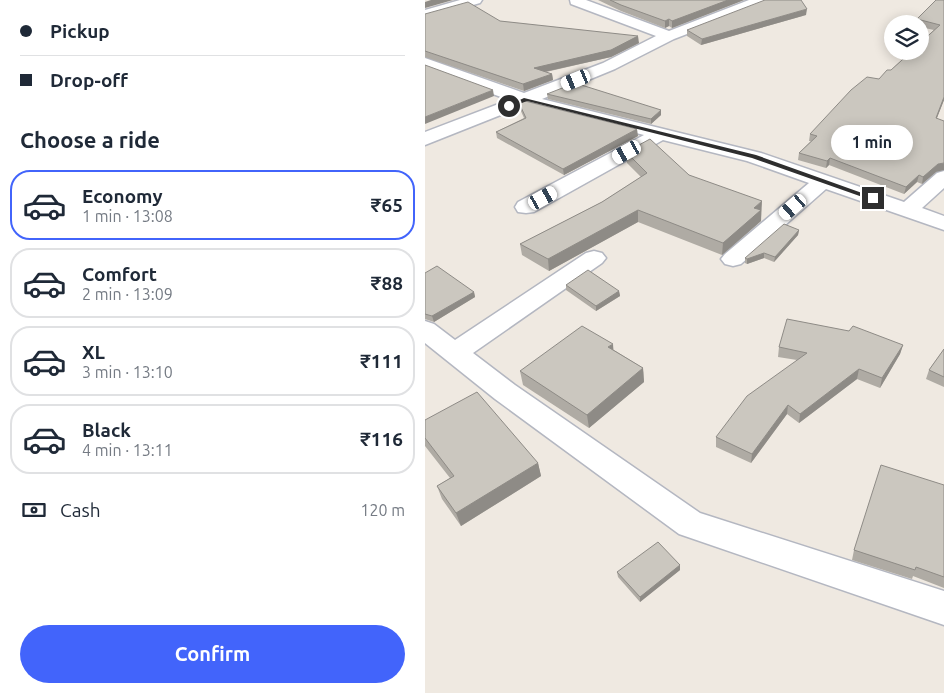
<!DOCTYPE html>
<meta charset="utf-8">
<style>
:root{--surface:#fff;--page:#f6f6f7;--text:#1f2937;--muted:#747a83;--line:#e0e1e3;--accent:#4264fb}
body{margin:0;font-family:Ubuntu,sans-serif;background:var(--page);color:var(--text);height:100vh;display:flex;flex-direction:column;font-size:19px;white-space:nowrap}
*{box-sizing:border-box;margin:0}
p{font-size:16px;color:var(--muted)}
.icon{flex:none;width:28px;height:28px;fill:none;stroke:currentColor;stroke-width:2;stroke-linecap:round;stroke-linejoin:round}
.map{position:relative;flex:1;overflow:hidden}
.side{display:flex;flex-direction:column;background:var(--surface);width:425px}
.side>*{flex:none}
.banner{display:grid;align-content:center;height:110px;padding:0 20px;background:var(--surface)}
.controls{position:absolute;left:459px;top:15px;display:grid;gap:10px}
.controls a{display:grid;place-items:center;width:45px;height:45px;border-radius:50%;background:var(--surface);box-shadow:0 2px 12px #0003;font-size:25px}
.end{position:absolute;width:22px;height:22px;margin:-11px;border:6px solid #2e2e2e;background:#fff;box-shadow:0 0 0 2px #fff}
.from{border-radius:50%}
.bubble{position:absolute;height:35px;border-radius:18px;background:var(--surface);box-shadow:0 2px 12px #0003;font-size:16px;font-weight:700;line-height:35px;text-align:center}
.car{position:absolute;width:15px;height:30px;margin:-15px -8px;border-radius:6px;box-shadow:0 0 4px 1px #0007;background:linear-gradient(#fff 24%,#345 0 40%,#fff 0 76%,#345 0 86%,#fff 0)}
.banner b{display:flex;align-items:center;gap:18px;height:48px;font-size:19px}
.banner b+b{border-top:1px solid var(--line)}
.banner i{width:12px;height:12px;background:var(--text)}
ul{padding:0;list-style:none}
li{display:flex;align-items:center;gap:15px;height:70px;margin:0 10px 8px;padding:0 10px;border:2px solid var(--line);border-radius:20px}
li div{flex:1}
li b{display:block;font-size:19px}
li em{font-style:normal;font-weight:700}
li.on{border-color:var(--accent)}
li>.icon{width:45px;height:45px;stroke-width:1.5}
h2{padding:0 20px;font-size:22px;line-height:60px}
.pay{display:flex;align-items:center;gap:12px;height:55px;padding:0 20px;font-size:19px}
.pay p{margin-inline-start:auto}
.primary-button{display:flex;gap:10px;margin-top:auto;padding:10px 20px}
.primary-button a{flex:1;height:58px;border-radius:30px;background:var(--accent);color:#fff;font-size:20px;font-weight:700;line-height:58px;text-align:center}
main{display:flex;flex:1;min-height:0}
.map>svg:first-child{display:block}
</style>
<main>
<section class="side">
<div class="banner">
<b><i class="from"></i>Pickup</b>
<b><i></i>Drop-off</b>
</div>
<h2>Choose a ride</h2>
<ul>
<li class="on"><svg class="icon" aria-label="car" viewBox="0 0 24 24"><path d="M5 17H2v-5l4-1 3-4h7l3 4 3 1v5h-3M9 17h6M6 11h13"/><circle cx="7" cy="17" r="2"/><circle cx="17" cy="17" r="2"/></svg><div><b>Economy</b><p>1 min · 13:08</p></div><em>₹65</em></li>
<li><svg class="icon" aria-label="car" viewBox="0 0 24 24"><path d="M5 17H2v-5l4-1 3-4h7l3 4 3 1v5h-3M9 17h6M6 11h13"/><circle cx="7" cy="17" r="2"/><circle cx="17" cy="17" r="2"/></svg><div><b>Comfort</b><p>2 min · 13:09</p></div><em>₹88</em></li>
<li><svg class="icon" aria-label="car" viewBox="0 0 24 24"><path d="M5 17H2v-5l4-1 3-4h7l3 4 3 1v5h-3M9 17h6M6 11h13"/><circle cx="7" cy="17" r="2"/><circle cx="17" cy="17" r="2"/></svg><div><b>XL</b><p>3 min · 13:10</p></div><em>₹111</em></li>
<li><svg class="icon" aria-label="car" viewBox="0 0 24 24"><path d="M5 17H2v-5l4-1 3-4h7l3 4 3 1v5h-3M9 17h6M6 11h13"/><circle cx="7" cy="17" r="2"/><circle cx="17" cy="17" r="2"/></svg><div><b>Black</b><p>4 min · 13:11</p></div><em>₹116</em></li>
</ul>
<div class="pay"><svg class="icon" aria-label="cash" viewBox="0 0 24 24"><path d="M3 7h18v10H3z"/><circle cx="12" cy="12" r="2"/></svg>Cash<p>120 m</p></div>
<div class="primary-button"><a>Confirm</a></div>
</section>
<div class="map">
<svg width="519" height="693" viewBox="0 0 519 693">
<rect width="100%" height="100%" fill="#efe9e1"/>
<g fill="none" stroke-linecap="round" stroke-linejoin="round">
<defs>
<g id="minor">
<polygon points="35,0 57,0 55,3 0,19 0,10"/>
<polygon points="145,0 161,0 244,31 324,0 344,0 342,3 249,39 190,69 117,99 336,153 479,202 512,173 519,171 519,188 497,208 519,216 519,230 401,189 316,264 308,266 300,264 296,259 300,254 384,183 322,161 238,140 109,212 101,213 93,212 90,207 93,202 219,135 101,105 0,145 0,132 84,100 0,69 0,58 99,93 178,63 231,36 146,4"/>
<polygon points="169,251 177,253 181,258 177,263 48,353 90,385 275,513 519,591 519,625 254,534 70,399 0,343 0,321 9,324 30,340 161,253"/>
</g>
</defs>
<use href="#minor" stroke="#b4b7c1" stroke-width="3"/>
<use href="#minor" fill="#fff" fill-rule="evenodd"/>
</g>
<g fill="#afaba4">
<polygon points="173,0 319,0 247,28 244,26 240,28 196,11"/>
<polygon points="519,0 519,100 512,118 511,172 497,184 492,182 479,194 404,165 401,168 373,160 374,153 386,141 384,141 385,134 466,70 509,30 495,27 495,24 492,24 492,19"/>
<polygon points="0,14 75,21 214,43 186,57 121,72 127,74 128,80 99,91 0,57"/>
<polygon points="381,15 276,45 262,36 262,30"/>
<polygon points="122,94 236,115 226,124 123,99"/>
<polygon points="94,103 213,136 139,175 72,138 71,132 99,118 95,109"/>
<polygon points="201,152 264,175 336,210 336,221 297,255 213,222 124,271 97,255 95,244 177,202 216,177 202,163"/>
<polygon points="374,230 373,235 349,262 339,258 322,264 320,263 320,258"/>
<polygon points="0,273 49,292 50,297 9,322 0,319"/>
<polygon points="141,285 194,291 195,296 171,311 141,290"/>
<polygon points="478,345 475,354 455,388 432,379 374,423 362,414 326,463 291,447 291,437 372,360 353,357 354,347"/>
<polygon points="519,349 519,387 501,379 504,370"/>
<polygon points="189,350 218,368 219,382 164,428 98,385 95,371"/>
<polygon points="0,420 113,463 116,476 36,526 17,499 12,486 25,478 0,446"/>
<polygon points="519,485 519,588 488,576 487,579 427,560 429,550"/>
<polygon points="255,565 255,570 215,602 193,577 192,572"/>
</g>
<g fill="#8e8b86">
<polygon points="6,0 28,0 0,8 0,2"/>
<polygon points="303,0 319,0 247,28 247,21"/>
<polygon points="382,9 381,15 276,45 277,39"/>
<polygon points="244,19 244,26 240,28 240,21"/>
<polygon points="213,36 214,43 186,57 110,74 109,68"/>
<polygon points="127,74 128,80 99,91 98,84"/>
<polygon points="68,90 69,96 0,124 0,117"/>
<polygon points="519,97 519,100 509,125 511,118"/>
<polygon points="236,110 236,115 226,124 226,119"/>
<polygon points="212,129 213,136 139,175 138,169"/>
<polygon points="405,158 404,165 401,168 402,161"/>
<polygon points="519,163 519,170 511,172 497,184 498,177 513,164"/>
<polygon points="494,175 492,182 479,194 481,187"/>
<polygon points="337,201 336,221 297,255 298,243 329,208"/>
<polygon points="213,210 213,222 124,271 123,259"/>
<polygon points="374,230 373,235 349,262 350,257"/>
<polygon points="339,253 339,258 322,264 322,259"/>
<polygon points="194,291 195,296 171,311 171,306"/>
<polygon points="49,292 50,297 9,322 7,316"/>
<polygon points="188,344 189,358 183,347"/>
<polygon points="478,345 475,354 455,388 457,378"/>
<polygon points="218,368 219,382 164,428 162,415"/>
<polygon points="434,369 432,379 374,423 375,414"/>
<polygon points="363,405 362,414 326,463 327,454"/>
<polygon points="113,463 116,476 36,526 31,513"/>
<polygon points="255,565 255,570 215,602 215,597"/>
</g>
<g fill="#cbc7bf" stroke="#8e8b86">
<polygon points="185,0 303,0 247,21 244,19 240,21 196,5"/>
<polygon points="340,0 376,0 382,9 277,39 262,30"/>
<polygon points="511,0 519,0 519,97 511,118 519,121 519,163 513,164 498,177 494,175 481,187 405,158 402,161 374,153 392,136 385,134 426,90 442,77 454,79 462,70 466,70 487,51 495,51 495,43 515,25 492,19"/>
<polygon points="43,2 75,21 213,36 186,50 109,68 127,74 98,84 0,51 0,14"/>
<polygon points="0,65 68,90 0,117"/>
<polygon points="150,83 236,110 226,119 122,94"/>
<polygon points="100,101 212,129 138,169 71,132 101,118 94,103"/>
<polygon points="225,139 264,175 337,201 329,208 336,210 298,243 213,210 123,259 95,244 177,202 222,173 201,152"/>
<polygon points="359,224 374,230 350,257 339,253 322,259 320,258"/>
<polygon points="12,266 49,292 7,316 0,314 0,273"/>
<polygon points="163,270 194,291 171,306 141,285"/>
<polygon points="362,319 424,331 428,326 478,345 457,378 434,369 375,414 363,405 327,454 291,437 322,396 382,353 354,347"/>
<polygon points="157,326 188,344 183,347 218,368 162,415 95,371"/>
<polygon points="519,349 519,377 504,370"/>
<polygon points="52,392 113,463 31,513 12,486 29,476 0,438 0,420"/>
<polygon points="456,465 519,485 519,577 491,567 490,570 429,550"/>
<polygon points="233,542 255,565 215,597 192,572"/>
</g>
<polygon fill="#2e2e2e" points="99,98 331,155 451,198 446,200 327,158 102,101 84,108 82,106"/>
</svg>
<div class="controls">
<a><svg class="icon" aria-label="layers" viewBox="0 0 24 24"><path d="M12 4l9 5-9 5-9-5zM3 14l9 5 9-5"/></svg></a>
</div>
<i class="end from" style="left:84px;top:106px"></i>
<i class="end" style="left:448px;top:198px"></i>
<div class="bubble" style="left:406px;top:125px;width:82px">1 min</div>
<i class="car" style="left:151px;top:80px;rotate:248deg"></i>
<i class="car" style="left:202px;top:152px;rotate:241deg"></i>
<i class="car" style="left:118px;top:198px;rotate:61deg"></i>
<i class="car" style="left:368px;top:207px;rotate:229deg"></i>
</div>
</main>
